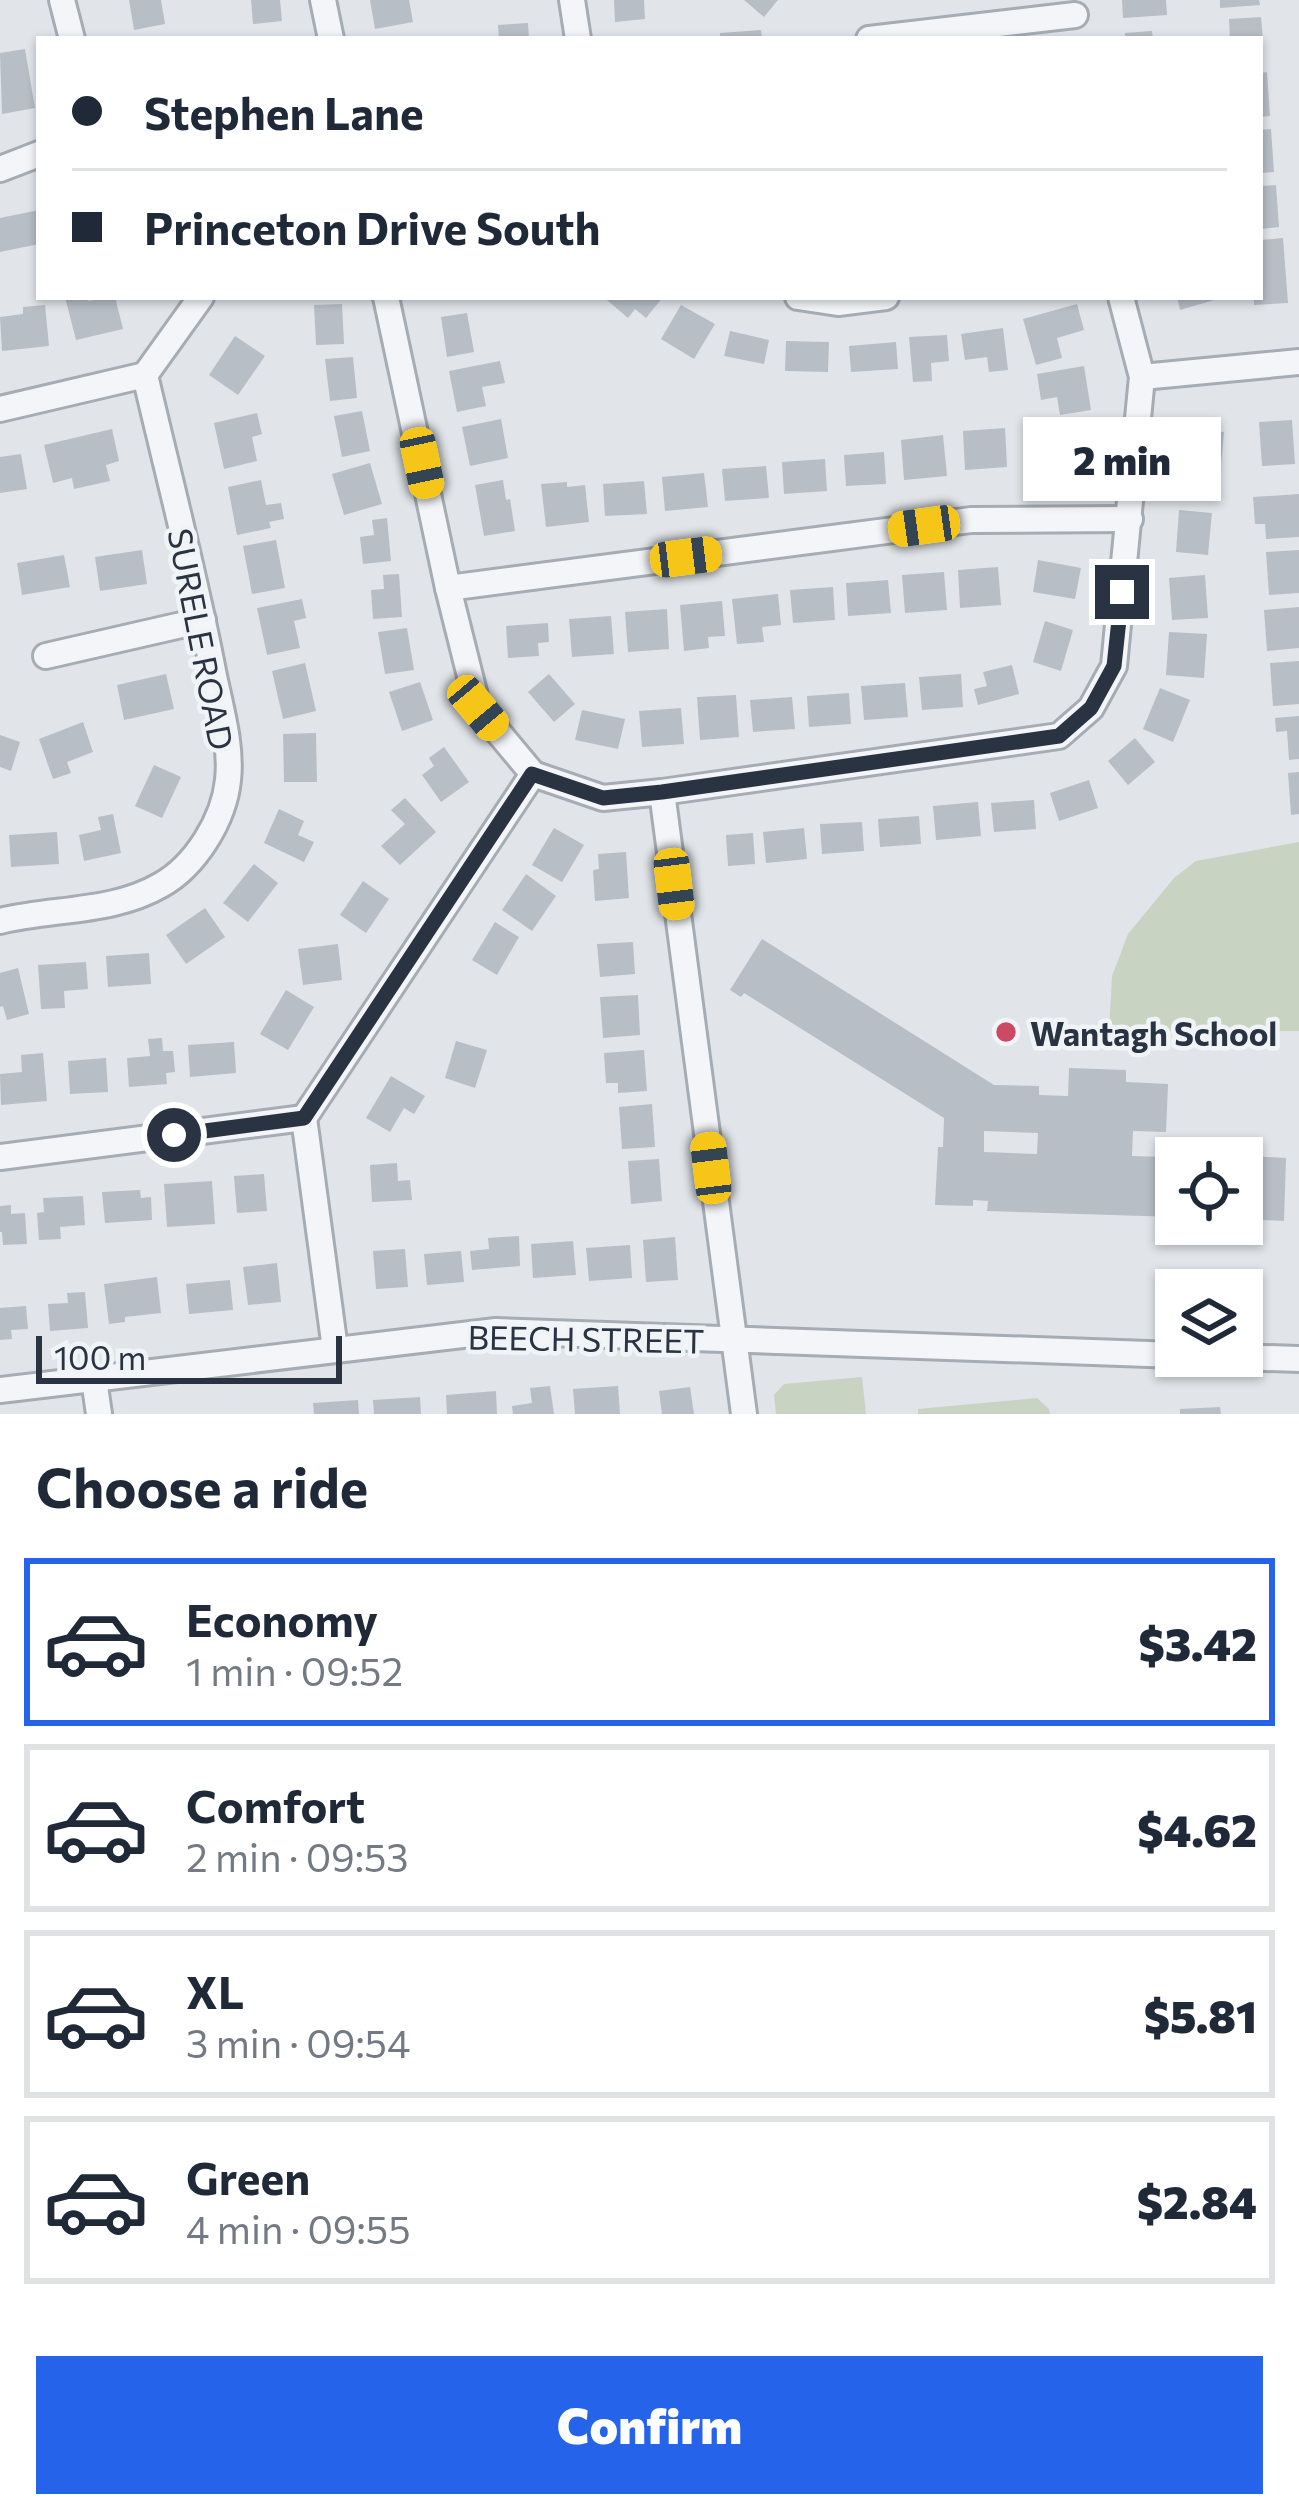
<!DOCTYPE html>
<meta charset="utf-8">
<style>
:root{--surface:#fff;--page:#f2f2f3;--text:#1f2937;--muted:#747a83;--line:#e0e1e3;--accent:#2563eb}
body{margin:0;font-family:Commissioner,sans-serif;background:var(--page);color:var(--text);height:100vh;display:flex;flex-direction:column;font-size:45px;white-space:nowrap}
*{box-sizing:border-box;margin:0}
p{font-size:39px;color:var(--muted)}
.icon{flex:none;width:66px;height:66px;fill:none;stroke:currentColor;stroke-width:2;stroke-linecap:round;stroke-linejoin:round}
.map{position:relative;height:1414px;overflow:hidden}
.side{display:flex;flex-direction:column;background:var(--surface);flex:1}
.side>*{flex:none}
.banner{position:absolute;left:36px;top:36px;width:1227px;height:264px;border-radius:0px;box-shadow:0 3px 9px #0004;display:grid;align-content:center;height:264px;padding:0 36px;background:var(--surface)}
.controls{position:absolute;left:1155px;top:1137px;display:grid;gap:24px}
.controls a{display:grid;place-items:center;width:108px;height:108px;border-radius:0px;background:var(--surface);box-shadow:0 3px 9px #0004;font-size:60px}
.scale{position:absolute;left:36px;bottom:30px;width:306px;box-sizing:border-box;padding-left:12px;border:6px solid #2a3341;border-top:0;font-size:33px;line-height:42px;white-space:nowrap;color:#2a3341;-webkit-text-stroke:9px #f1f4f7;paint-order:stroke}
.end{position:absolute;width:54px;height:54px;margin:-27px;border:15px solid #2a3341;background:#fff;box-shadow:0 0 0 6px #fff}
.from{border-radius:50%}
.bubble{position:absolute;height:84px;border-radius:0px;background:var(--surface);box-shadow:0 3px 9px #0004;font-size:39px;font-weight:800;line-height:84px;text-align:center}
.car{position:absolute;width:36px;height:72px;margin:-36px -18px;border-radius:15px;box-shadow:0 0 9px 3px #0007;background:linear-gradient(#f5c518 24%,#345 0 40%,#f5c518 0 76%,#345 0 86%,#f5c518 0)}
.banner b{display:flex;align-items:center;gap:42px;height:114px;font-size:45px}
.banner b+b{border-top:3px solid var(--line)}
.banner i{width:30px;height:30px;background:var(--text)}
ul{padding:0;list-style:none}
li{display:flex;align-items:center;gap:36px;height:168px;margin:0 24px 18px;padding:0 12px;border:6px solid var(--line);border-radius:0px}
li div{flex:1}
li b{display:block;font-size:45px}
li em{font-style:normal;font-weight:800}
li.on{border-color:var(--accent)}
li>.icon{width:108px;height:108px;stroke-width:1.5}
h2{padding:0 36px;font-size:54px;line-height:144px}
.action{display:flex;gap:24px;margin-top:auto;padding:24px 36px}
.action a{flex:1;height:138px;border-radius:0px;background:var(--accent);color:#fff;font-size:48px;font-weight:800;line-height:138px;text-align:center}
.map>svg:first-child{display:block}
</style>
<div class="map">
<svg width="1299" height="1414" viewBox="0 0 1299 1414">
<rect width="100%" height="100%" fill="#e1e5e9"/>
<g fill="#c8d3c2">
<polygon points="1299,842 1299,1031 1109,1031 1112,976 1128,934 1174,878 1196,861"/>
<polygon points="862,1377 866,1414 776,1414 774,1395 784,1384"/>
<polygon points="1037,1398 1049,1409 1050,1414 918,1414 918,1409"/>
</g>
<g fill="#b8bec6" fill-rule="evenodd">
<polygon points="129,0 161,0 165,24 134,30"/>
<polygon points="251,0 280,0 282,21 253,24"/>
<polygon points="370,0 409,0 413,22 375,29"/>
<polygon points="614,0 644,0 645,19 615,22"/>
<polygon points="744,0 778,0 764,17"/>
<polygon points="1122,0 1166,0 1167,15 1123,18"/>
<polygon points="1220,0 1259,0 1260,5 1220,8"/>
<polygon points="1261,17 1263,39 1230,39 1229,19"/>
<polygon points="528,23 529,39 499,39 498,25"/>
<polygon points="761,30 762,39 720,39 720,33"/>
<polygon points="1152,31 1153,39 1125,39 1125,33"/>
<polygon points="25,49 35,108 2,114 0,53"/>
<polygon points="1267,72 1270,116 1260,117 1260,73"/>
<polygon points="1271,129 1274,172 1260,173 1260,130"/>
<polygon points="1276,185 1279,227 1260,229 1260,186"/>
<polygon points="39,210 39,244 0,252 0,218"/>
<polygon points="1283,238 1288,303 1254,305 1254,297 1260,297 1260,240"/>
<polygon points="65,297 87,297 88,301 115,297 123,329 76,340"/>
<polygon points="610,297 663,297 646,318 635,309 628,318 607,300"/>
<polygon points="1177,297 1221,297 1221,298 1180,310"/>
<polygon points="342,304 344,344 316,345 314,305"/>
<polygon points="1077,304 1084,330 1057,338 1062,358 1036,365 1023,319"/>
<polygon points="45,305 49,346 2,351 0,317 23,314 23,307"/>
<polygon points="681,305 715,324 694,359 661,339"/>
<polygon points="467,313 474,352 447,357 441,317"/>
<polygon points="1003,328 1008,370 989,372 987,357 965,360 961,334"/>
<polygon points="730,331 769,340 764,364 724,356"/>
<polygon points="947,335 949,361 931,363 932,381 913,382 909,337"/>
<polygon points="235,336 265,356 238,395 209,375"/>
<polygon points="786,341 829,342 828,372 785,371"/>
<polygon points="896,342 898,369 851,372 849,346"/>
<polygon points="353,357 357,398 330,401 325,359"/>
<polygon points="500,361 505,383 482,387 486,406 457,412 449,371"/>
<polygon points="1084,366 1091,410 1060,415 1057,397 1041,400 1037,374"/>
<polygon points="362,411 370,451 342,457 334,416"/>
<polygon points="257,413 262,434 252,437 257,461 224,469 214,423"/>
<polygon points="501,419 508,458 470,466 462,427"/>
<polygon points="1292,420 1295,464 1262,466 1259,422"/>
<polygon points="1005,428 1007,467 965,470 963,431"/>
<polygon points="1188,428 1224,432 1220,477 1184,473"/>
<polygon points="112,429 119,461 106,465 110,481 74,489 72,478 53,483 44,445"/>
<polygon points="1089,433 1091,465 1036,468 1034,437"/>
<polygon points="943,435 947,476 904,480 901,440"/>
<polygon points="884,452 886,484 846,486 844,455"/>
<polygon points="21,454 27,489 0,493 0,457"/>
<polygon points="825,459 827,491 784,494 782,462"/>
<polygon points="370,463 382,504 344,515 332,474"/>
<polygon points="766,466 769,498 725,501 722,469"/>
<polygon points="704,473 708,507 665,511 662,477"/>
<polygon points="261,480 266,505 281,503 284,519 269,522 271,528 237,535 228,487"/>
<polygon points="503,480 506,500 510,499 515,531 484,536 475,485"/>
<polygon points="644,481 647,514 605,516 603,484"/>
<polygon points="567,482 567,487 585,485 589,522 546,527 541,484"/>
<polygon points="1299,494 1299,537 1266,539 1265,524 1255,524 1253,497"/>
<polygon points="1179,510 1212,513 1208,555 1176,552"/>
<polygon points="387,518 391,561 363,564 360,537 374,535 372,520"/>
<polygon points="276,540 285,588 252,594 243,546"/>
<polygon points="142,550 147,584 100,591 95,557"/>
<polygon points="1299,550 1299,593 1269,595 1266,552"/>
<polygon points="64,555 70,587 22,595 17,563"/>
<polygon points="1038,560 1081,568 1075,599 1033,592"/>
<polygon points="998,567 1001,605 960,608 958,570"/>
<polygon points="944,572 947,610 905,613 902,575"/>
<polygon points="399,574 402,617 373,619 371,590 384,589 383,575"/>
<polygon points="1205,575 1208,618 1172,620 1169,578"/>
<polygon points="888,580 891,613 848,616 846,583"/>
<polygon points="833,587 835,620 793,623 790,590"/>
<polygon points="778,594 781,625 762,627 764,642 737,644 732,599"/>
<polygon points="302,599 306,618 294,621 300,648 267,655 257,608"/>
<polygon points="722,601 725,636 708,637 709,648 684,651 680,605"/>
<polygon points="1299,607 1299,648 1267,651 1264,610"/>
<polygon points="667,609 669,649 628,652 625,612"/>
<polygon points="611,616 614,654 572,657 569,619"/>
<polygon points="1045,621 1073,630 1061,671 1033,662"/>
<polygon points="548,623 549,642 538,643 539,656 508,658 506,626"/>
<polygon points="407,628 414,670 385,674 378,632"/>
<polygon points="1169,632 1207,634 1204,678 1166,675"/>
<polygon points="1299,661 1299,704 1273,706 1270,663"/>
<polygon points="305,663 316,711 283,719 272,671"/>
<polygon points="1012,665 1019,694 978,705 974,689 987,686 983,672"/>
<polygon points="166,674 174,709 124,720 117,685"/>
<polygon points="549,674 575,704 554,722 528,692"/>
<polygon points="961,674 963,707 922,710 919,677"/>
<polygon points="420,682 433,720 402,731 389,692"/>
<polygon points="905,683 908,717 864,720 861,686"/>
<polygon points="1160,688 1190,700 1173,742 1143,729"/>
<polygon points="849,693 851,724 809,727 807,696"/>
<polygon points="736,695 739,737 700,740 697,697"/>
<polygon points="792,697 795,729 753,732 750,700"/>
<polygon points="681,708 684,744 642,747 639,711"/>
<polygon points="582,710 625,719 618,749 575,740"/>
<polygon points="1299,716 1299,759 1289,760 1287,731 1276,732 1275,718"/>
<polygon points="83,722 93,752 67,762 71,773 53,779 39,739"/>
<polygon points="316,733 317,782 284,782 283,734"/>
<polygon points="0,735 20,742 11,771 0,767"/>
<polygon points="1135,738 1155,762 1128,785 1108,761"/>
<polygon points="444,747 469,782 441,802 422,775 434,766 429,758"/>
<polygon points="154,765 181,777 162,818 135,806"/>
<polygon points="1299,772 1299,814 1291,815 1288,773"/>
<polygon points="1089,780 1098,808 1059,821 1050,793"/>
<polygon points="405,798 436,832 400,865 381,846 405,824 391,810"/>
<polygon points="1034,800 1036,829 994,832 991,803"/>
<polygon points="978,802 981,836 936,840 933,806"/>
<polygon points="279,809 304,821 298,835 314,842 304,862 264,843"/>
<polygon points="113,814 121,853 84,861 79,835 101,830 98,817"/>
<polygon points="919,816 921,844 880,847 878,819"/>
<polygon points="862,822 864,851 822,854 820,824"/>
<polygon points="554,828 584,845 562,882 532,865"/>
<polygon points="804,828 807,859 766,863 763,832"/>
<polygon points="57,832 59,864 11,867 9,835"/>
<polygon points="753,833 755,864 728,866 726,835"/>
<polygon points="626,852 629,898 595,901 593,870 599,869 598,854"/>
<polygon points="254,864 278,883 248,922 223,903"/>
<polygon points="526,874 556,896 532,931 502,910"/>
<polygon points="363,881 389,899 366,933 340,915"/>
<polygon points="205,908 225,937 186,964 166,935"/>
<polygon points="495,922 519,937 497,975 472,960"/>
<path d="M762,939L994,1085L1039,1086V1095L1068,1096L1069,1068L1126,1070V1082L1168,1084L1166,1132L1133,1131L1132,1156L1166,1157V1162L1176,1163V1217L987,1211L988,1201L973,1200V1206L935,1205L938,1147H943L944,1118L744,993L741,997L730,990ZM984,1131L1038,1133L1037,1154L984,1152Z"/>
<polygon points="633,942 635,974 600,977 597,944"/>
<polygon points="338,944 342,980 303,985 298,949"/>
<polygon points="149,953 151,984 108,987 106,956"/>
<polygon points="86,962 88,989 64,991 65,1008 41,1009 38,965"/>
<polygon points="18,968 29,1014 7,1020 3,1006 0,1007 0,973"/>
<polygon points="286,990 314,1007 288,1050 260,1034"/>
<polygon points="638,995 640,1035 603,1038 600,997"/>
<polygon points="162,1038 163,1051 173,1051 175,1072 166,1073 167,1084 129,1087 127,1058 150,1056 148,1039"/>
<polygon points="456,1041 487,1050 475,1088 445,1078"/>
<polygon points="234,1042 236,1073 190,1077 188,1045"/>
<polygon points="644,1050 647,1091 618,1093 618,1083 606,1083 604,1053"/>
<polygon points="43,1053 47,1101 1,1105 0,1074 22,1072 21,1055"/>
<polygon points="106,1058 108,1092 70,1094 68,1061"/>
<polygon points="391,1076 425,1096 414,1114 404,1108 390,1132 366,1118"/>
<polygon points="652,1104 655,1147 622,1149 619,1107"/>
<polygon points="1182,1152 1286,1158 1284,1221 1242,1219 1242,1158 1181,1158"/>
<polygon points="659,1159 662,1201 631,1204 628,1161"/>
<polygon points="397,1163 398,1181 410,1180 412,1200 372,1202 370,1165"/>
<polygon points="264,1174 267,1211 237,1213 234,1176"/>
<polygon points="212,1181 215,1224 167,1227 164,1184"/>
<polygon points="140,1190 141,1198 151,1197 152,1220 105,1223 102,1192"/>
<polygon points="83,1196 85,1225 60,1227 61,1239 39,1240 37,1213 44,1212 43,1198"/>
<polygon points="11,1205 11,1214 25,1213 27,1244 3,1245 2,1232 0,1232 0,1206"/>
<polygon points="519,1236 520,1266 472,1270 470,1251 489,1249 488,1238"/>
<polygon points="675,1237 678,1280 646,1282 643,1240"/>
<polygon points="573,1241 576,1275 533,1278 531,1244"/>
<polygon points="630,1245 632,1278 589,1281 586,1248"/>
<polygon points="405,1249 408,1287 376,1289 373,1251"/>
<polygon points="461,1251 464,1282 427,1285 424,1254"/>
<polygon points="277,1263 281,1302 248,1305 243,1267"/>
<polygon points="157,1277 161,1313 125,1317 125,1322 109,1324 104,1284"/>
<polygon points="230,1280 233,1310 189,1314 186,1284"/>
<polygon points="85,1292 88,1328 50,1331 48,1304 68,1303 67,1293"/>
<polygon points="26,1306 28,1329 11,1330 12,1339 0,1340 0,1308"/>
<polygon points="550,1386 554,1414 513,1414 512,1406 532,1403 530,1388"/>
<polygon points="618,1386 620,1414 575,1414 573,1389"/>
<polygon points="690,1387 694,1414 662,1414 659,1391"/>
<polygon points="496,1391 497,1414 447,1414 446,1395"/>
<polygon points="420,1397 421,1414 374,1414 373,1400"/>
<polygon points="358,1400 359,1414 314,1414 313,1403"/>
<polygon points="1220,1407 1221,1414 1180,1414 1180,1409"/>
</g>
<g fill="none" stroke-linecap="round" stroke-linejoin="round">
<defs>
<g id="minor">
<polyline points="62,0 72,39"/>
<polyline points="323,0 331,39"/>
<polyline points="572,0 578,39"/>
<polyline points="869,39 1075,15"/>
<polyline points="0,169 39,154"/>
<polyline points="386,297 448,588 478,708 533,774"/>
<polyline points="798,297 838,303 886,297"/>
<polyline points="1142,377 1299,362"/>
<polyline points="0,409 145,375"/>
<polyline points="448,588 971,520 1130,519"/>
<polyline points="46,656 203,620"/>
<polyline points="533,774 603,798 662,792 1059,736 1091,708 1114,666 1142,377 1121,297"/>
<polyline points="662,792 744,1414"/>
<path d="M0,921C53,908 113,913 161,885C195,866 224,820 228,780C232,745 220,706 213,671C194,572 168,474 145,375L201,297"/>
<polyline points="0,1157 304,1118"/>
<polyline points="335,1349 304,1118 533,774"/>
<polyline points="1201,1356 1299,1359"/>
<polyline points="94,1379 99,1414"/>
<polyline points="0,1390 496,1331 1176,1355"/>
</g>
</defs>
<use href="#minor" stroke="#a6acb3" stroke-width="30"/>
<use href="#minor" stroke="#f4f5f8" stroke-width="24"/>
</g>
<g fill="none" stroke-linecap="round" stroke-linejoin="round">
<polyline stroke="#2a3341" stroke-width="15" points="174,1135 304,1118 532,774 603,798 662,792 1059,736 1091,708 1114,666 1122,592"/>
</g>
<circle fill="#cc4964" stroke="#f1f4f7" stroke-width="4.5" cx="1006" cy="1032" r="12"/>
<g text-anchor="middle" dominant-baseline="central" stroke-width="9" stroke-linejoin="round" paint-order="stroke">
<g font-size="33" fill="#2a3341" stroke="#f1f4f7">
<text transform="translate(202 639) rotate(79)">SURELE ROAD</text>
<text transform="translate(586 1338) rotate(1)">BEECH STREET</text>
</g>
<g font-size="33" font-weight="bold" fill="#2a3341" stroke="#f1f4f7" text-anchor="start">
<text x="1030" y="1032">Wantagh School</text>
</g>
</g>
</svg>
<div class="controls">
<a><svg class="icon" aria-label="locate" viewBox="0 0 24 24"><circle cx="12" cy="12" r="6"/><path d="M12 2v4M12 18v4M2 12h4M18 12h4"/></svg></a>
<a><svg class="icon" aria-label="layers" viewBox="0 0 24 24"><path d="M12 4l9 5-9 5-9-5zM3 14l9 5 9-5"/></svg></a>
</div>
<div class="scale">100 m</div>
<i class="end from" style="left:174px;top:1135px"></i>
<i class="end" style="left:1122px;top:592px"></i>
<div class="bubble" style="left:1023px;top:417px;width:198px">2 min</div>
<i class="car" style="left:422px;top:463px;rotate:168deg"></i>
<i class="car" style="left:924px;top:526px;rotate:262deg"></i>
<i class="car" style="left:686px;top:557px;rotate:83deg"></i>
<i class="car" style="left:478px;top:708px;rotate:140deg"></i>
<i class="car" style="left:674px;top:884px;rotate:173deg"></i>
<i class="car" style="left:711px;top:1168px;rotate:353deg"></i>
<div class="banner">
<b><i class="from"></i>Stephen Lane</b>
<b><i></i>Princeton Drive South</b>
</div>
</div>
<section class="side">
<h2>Choose a ride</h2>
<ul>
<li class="on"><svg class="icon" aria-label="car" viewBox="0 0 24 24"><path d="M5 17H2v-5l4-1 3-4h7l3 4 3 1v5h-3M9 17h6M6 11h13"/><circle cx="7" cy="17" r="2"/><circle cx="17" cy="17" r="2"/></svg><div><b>Economy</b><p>1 min · 09:52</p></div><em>$3.42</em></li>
<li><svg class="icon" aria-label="car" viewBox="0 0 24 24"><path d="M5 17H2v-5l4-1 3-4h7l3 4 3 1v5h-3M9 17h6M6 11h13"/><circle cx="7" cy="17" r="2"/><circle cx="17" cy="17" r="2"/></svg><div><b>Comfort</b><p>2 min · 09:53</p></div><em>$4.62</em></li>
<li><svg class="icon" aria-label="car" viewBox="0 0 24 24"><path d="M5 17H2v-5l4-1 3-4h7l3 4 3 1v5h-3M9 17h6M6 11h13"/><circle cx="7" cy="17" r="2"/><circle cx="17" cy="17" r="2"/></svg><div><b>XL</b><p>3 min · 09:54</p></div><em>$5.81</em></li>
<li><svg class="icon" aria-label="car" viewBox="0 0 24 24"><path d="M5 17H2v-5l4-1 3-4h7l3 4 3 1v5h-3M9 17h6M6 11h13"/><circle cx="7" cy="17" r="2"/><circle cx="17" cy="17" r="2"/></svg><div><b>Green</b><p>4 min · 09:55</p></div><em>$2.84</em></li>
</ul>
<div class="action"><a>Confirm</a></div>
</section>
